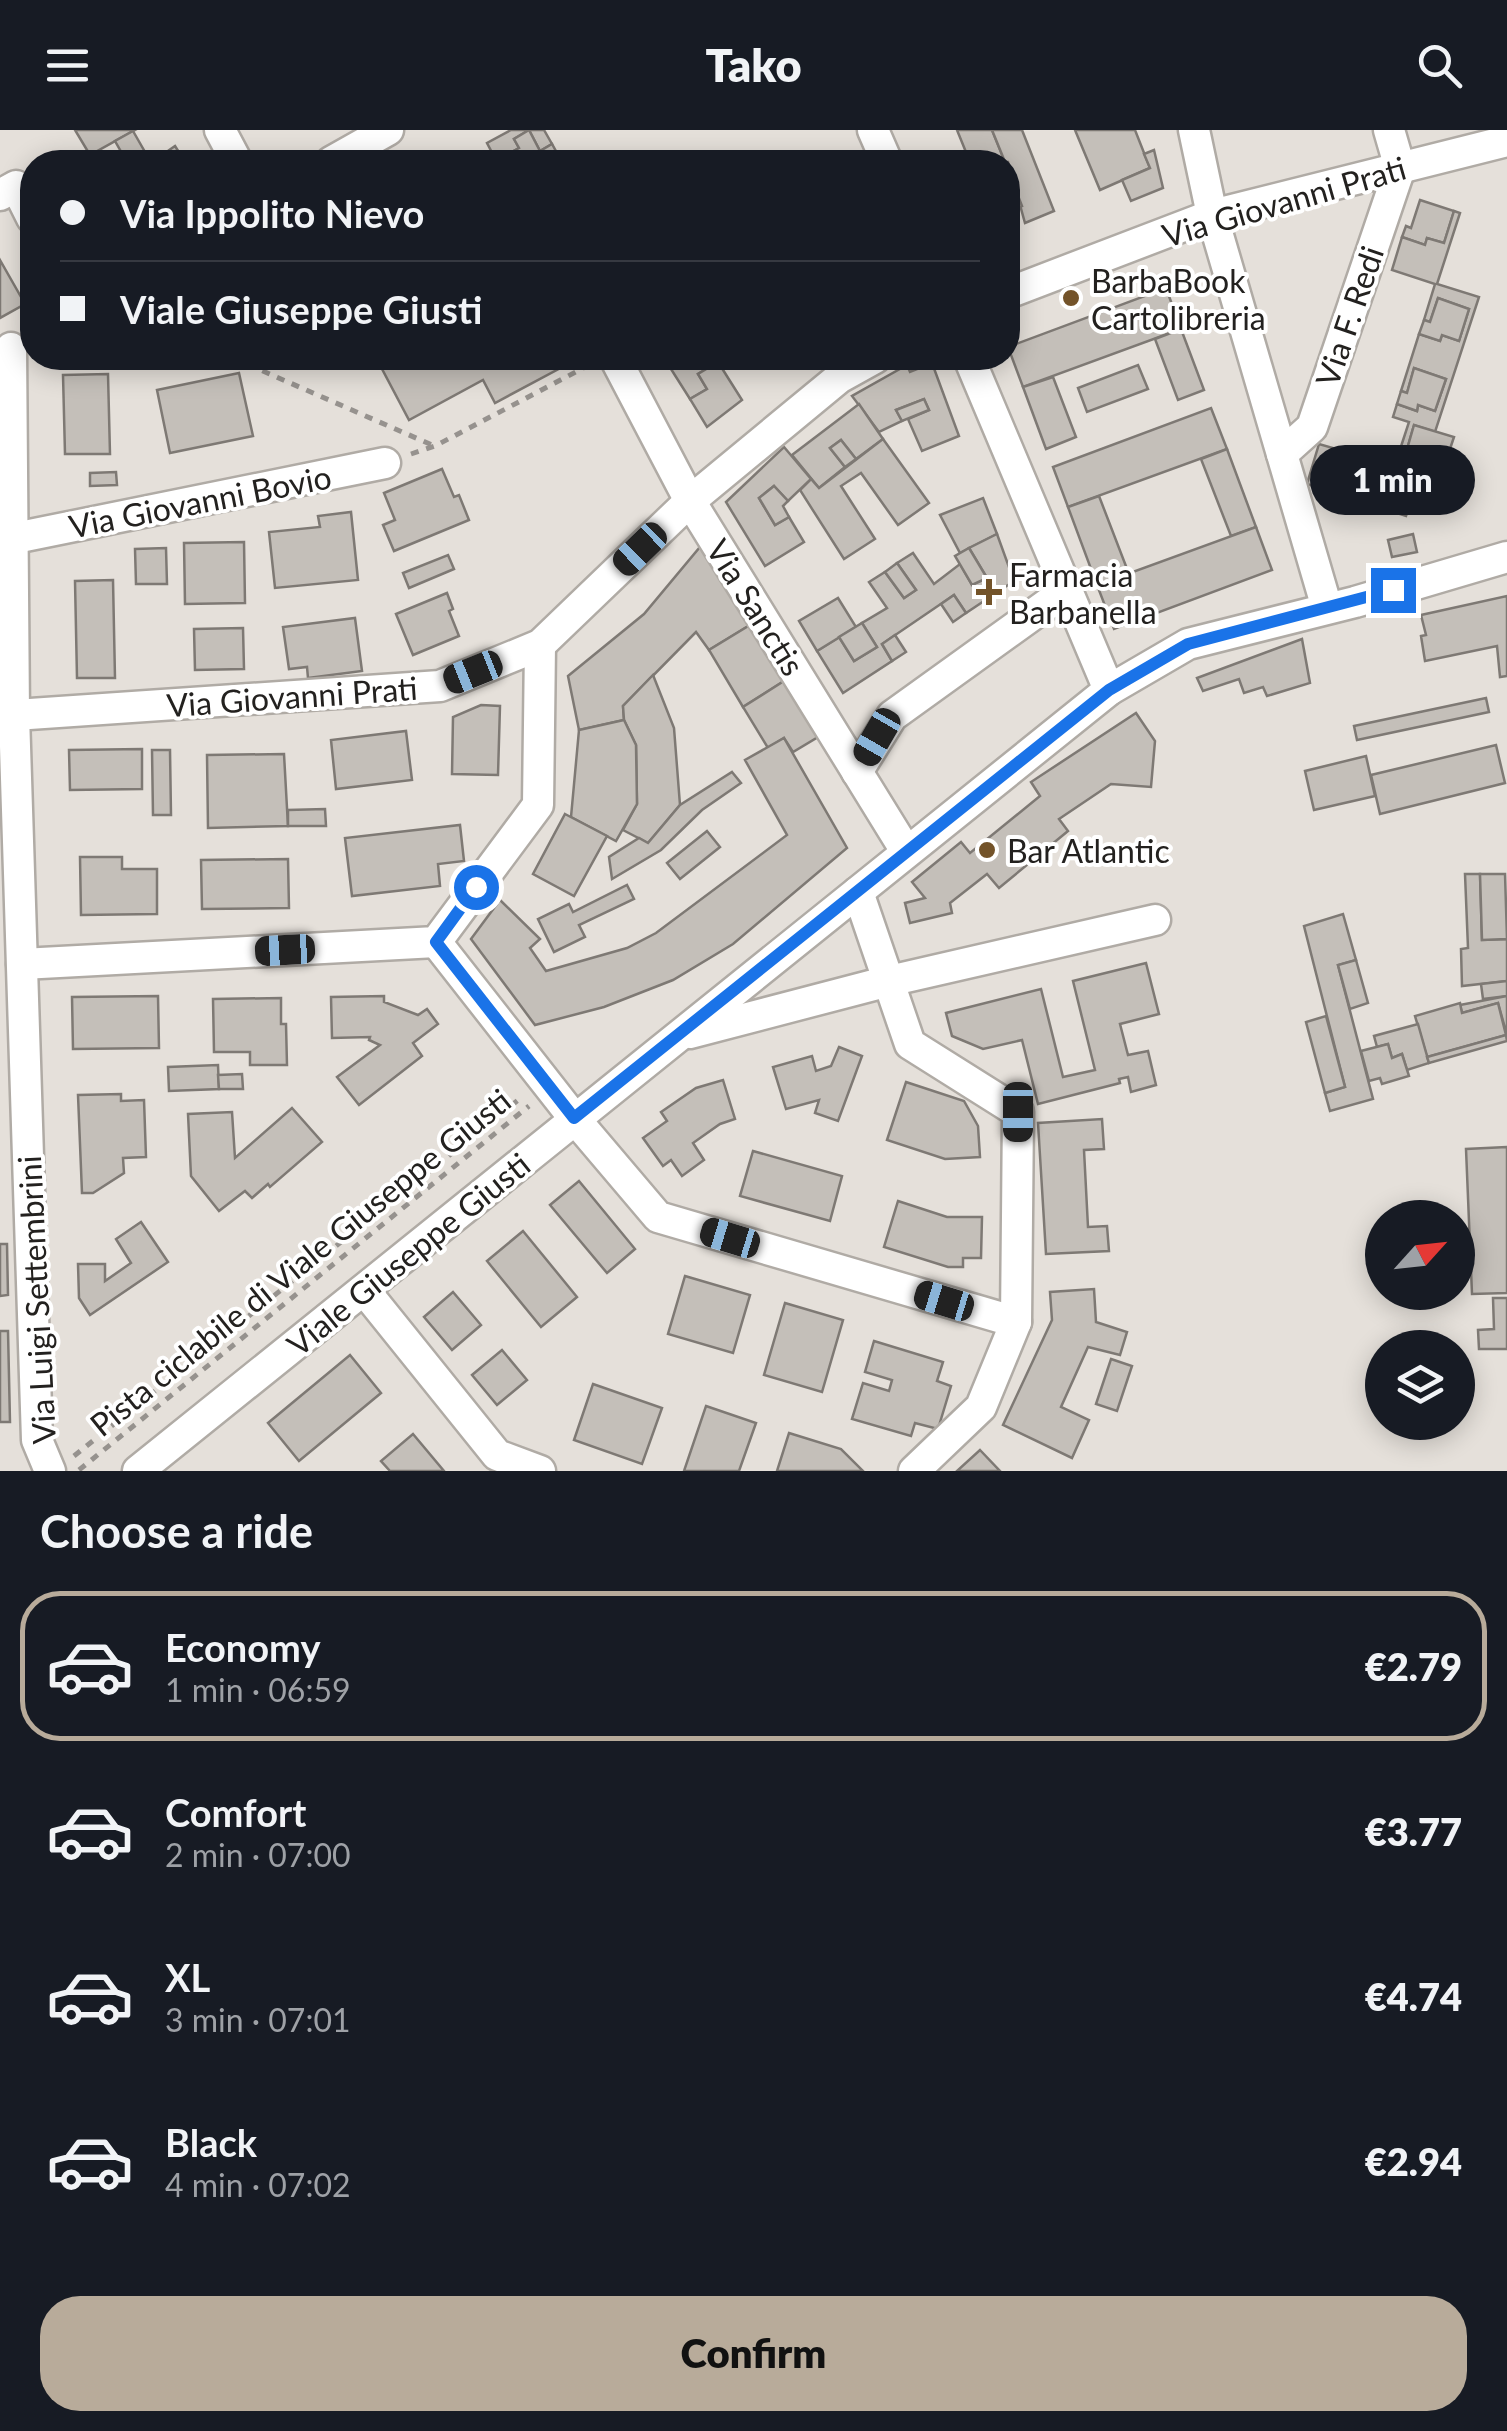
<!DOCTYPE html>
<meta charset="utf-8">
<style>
:root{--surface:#171b24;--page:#242831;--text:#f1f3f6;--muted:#9ea1a6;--line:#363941;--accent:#b8ab9a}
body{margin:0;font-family:Lato,sans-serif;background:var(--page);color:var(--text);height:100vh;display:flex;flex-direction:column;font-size:38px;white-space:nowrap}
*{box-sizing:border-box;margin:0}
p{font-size:32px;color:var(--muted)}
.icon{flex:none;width:55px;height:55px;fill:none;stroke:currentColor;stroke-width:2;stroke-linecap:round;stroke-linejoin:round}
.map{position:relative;height:1341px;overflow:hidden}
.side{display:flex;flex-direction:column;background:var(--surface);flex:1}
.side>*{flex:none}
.banner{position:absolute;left:20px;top:20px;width:1000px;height:220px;border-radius:40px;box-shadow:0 5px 25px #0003;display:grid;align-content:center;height:220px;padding:0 40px;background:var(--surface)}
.needle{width:65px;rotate:63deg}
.controls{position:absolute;left:1365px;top:1070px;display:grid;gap:20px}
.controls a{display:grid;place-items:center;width:110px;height:110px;border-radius:50%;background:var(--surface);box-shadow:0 5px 25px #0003;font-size:50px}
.end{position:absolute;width:45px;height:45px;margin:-22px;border:12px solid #1a73e8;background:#fff;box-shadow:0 0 0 5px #fff}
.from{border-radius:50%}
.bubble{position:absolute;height:70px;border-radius:35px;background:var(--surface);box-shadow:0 5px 25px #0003;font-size:32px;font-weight:800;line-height:70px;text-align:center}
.car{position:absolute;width:30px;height:60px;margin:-30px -15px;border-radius:12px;box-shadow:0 0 8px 2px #0007;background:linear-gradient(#222 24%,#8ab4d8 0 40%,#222 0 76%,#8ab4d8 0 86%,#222 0)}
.banner b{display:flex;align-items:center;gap:35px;height:95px;font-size:38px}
.banner b+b{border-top:2px solid var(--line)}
.banner i{width:25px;height:25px;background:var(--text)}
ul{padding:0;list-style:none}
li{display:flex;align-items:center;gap:30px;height:150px;margin:0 20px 15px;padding:0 20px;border:5px solid transparent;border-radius:40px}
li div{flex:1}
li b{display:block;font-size:38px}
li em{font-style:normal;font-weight:800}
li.current{border-color:var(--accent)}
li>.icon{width:90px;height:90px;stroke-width:1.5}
h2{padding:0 40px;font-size:45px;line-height:120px}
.cta{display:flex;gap:20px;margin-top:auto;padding:20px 40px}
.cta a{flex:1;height:115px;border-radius:40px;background:var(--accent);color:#111;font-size:40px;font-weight:800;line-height:115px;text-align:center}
header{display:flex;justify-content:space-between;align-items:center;height:130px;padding:0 40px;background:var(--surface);font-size:45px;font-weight:800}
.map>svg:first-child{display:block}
</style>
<header><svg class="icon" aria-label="menu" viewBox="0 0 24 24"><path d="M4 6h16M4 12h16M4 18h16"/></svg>Tako<svg class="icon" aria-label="search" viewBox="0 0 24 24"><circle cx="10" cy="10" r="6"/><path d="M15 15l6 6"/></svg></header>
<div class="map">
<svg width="1507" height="1341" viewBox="0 0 1507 1341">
<rect width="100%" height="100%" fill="#e5e0da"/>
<g fill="#c4bfb9" stroke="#7e7974" stroke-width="2.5">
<polygon points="75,0 135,0 90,25"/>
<polygon points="511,0 544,0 552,14 540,21 529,0 514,9 519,18 510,23 515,32 497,32 487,13"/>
<polygon points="529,0 540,21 552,14 562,32 527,32 525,29 515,32 510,23 519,18 514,9"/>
<polygon points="957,0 992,0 1005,32 970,32"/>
<polygon points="992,0 1022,0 1054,81 1025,93 1008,32 1005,32"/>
<polygon points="1075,0 1135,0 1150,38 1100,60"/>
<polygon points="133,1 145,22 127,32 115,11"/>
<polygon points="175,16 185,32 127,32 145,22 152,32"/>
<polygon points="1154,20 1163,58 1131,71 1122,50 1150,38 1144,24"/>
<polygon points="1008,40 1022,76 1008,82"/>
<polygon points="1420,70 1454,81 1444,113 1427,108 1425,115 1402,107 1406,96 1411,98"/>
<polygon points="1454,81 1460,83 1437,154 1479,167 1435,302 1414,295 1401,340 1420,345 1406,386 1307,354 1319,314 1340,320 1334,339 1339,340 1334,357 1365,368 1376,337 1352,329 1354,325 1394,338 1409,292 1393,287 1397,274 1417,281 1418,275 1435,281 1446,249 1414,238 1407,263 1401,261 1419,204 1440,211 1442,205 1459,211 1469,179 1438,168 1430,192 1424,190 1435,154 1392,140 1402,107 1425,115 1427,108 1444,113"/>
<polygon points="0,130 25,174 0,188"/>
<polygon points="1166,158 1181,199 1023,257 1008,217"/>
<polygon points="1438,168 1469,179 1459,211 1442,205 1440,211 1419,204 1424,190 1430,192"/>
<polygon points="1181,199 1204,260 1178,270 1155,209"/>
<polygon points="399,228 562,228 566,235 495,273 483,250 409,290 381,237"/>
<polygon points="664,228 716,228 718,232 698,244 707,259 690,269"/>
<polygon points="718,232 742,270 707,297 690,269 707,259 698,244"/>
<polygon points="932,233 959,306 922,321 908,289 929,280 924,269 896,280 902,291 879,302 852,266 907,235 910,242"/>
<polygon points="1138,235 1148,259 1087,282 1078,258"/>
<polygon points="1414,238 1446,249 1435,281 1418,275 1417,281 1397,274 1401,261 1407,263"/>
<polygon points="239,243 253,306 170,323 157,260"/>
<polygon points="108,244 110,324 65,324 63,245"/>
<polygon points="1053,247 1076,307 1046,319 1023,257"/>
<polygon points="924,269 929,280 902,291 896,280"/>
<polygon points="859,274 883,309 856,329 841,310 830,318 845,337 819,358 792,325"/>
<polygon points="1211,278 1227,319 1068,377 1053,337"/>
<polygon points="1414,295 1454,307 1442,343 1423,336 1420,345 1401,340"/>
<polygon points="883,309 929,373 898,395 861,343 841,356 875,409 844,429 800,360 811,349 819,358"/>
<polygon points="841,310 856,329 845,337 830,318"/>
<polygon points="784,317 811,349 788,371 774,356 759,368 775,395 789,387 804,412 765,436 726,372"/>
<polygon points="1227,319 1256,397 1231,406 1201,329"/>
<polygon points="1340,320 1354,325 1352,329 1376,337 1365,368 1334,357 1339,340 1334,339"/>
<polygon points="442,339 454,367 459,365 469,390 394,421 383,395 395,390 384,363"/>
<polygon points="116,342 117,355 90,356 90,343"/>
<polygon points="774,356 788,371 783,376 789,387 775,395 759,368"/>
<polygon points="1099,366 1129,444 1097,455 1068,377"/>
<polygon points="983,368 997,404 960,423 940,385"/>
<polygon points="351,382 358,450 275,458 269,402 320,397 318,386"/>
<polygon points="1256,397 1272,440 1114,499 1097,455"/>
<polygon points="997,404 1014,451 966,483 954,465 882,514 892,531 843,563 817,521 839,507 854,531 877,517 862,493 887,478 869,452 885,442 904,468 916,460 897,433 913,423 934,454 960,434 972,455 987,448 969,418"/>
<polygon points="1413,404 1417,422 1392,427 1388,410"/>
<polygon points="244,412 245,473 185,474 184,413"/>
<polygon points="709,416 750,495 709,520 696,502 623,576 624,590 579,600 568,546 644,484 700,417"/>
<polygon points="166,418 167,454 136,454 135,419"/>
<polygon points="969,418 987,448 972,455 955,426"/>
<polygon points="448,425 454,439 409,458 403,443"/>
<polygon points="897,433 916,460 904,468 885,442"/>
<polygon points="113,450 115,548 77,548 75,451"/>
<polygon points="447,463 453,479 449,481 459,506 413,525 396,484"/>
<polygon points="954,465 966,483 953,492 941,474"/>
<polygon points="1507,466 1507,546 1500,547 1497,516 1425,531 1421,506 1426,505 1421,485"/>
<polygon points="838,468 856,497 817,521 799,491"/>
<polygon points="355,488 362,541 308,548 307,537 289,539 283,497"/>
<polygon points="862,493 877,517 854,531 839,507"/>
<polygon points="750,495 784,551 743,577 709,520"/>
<polygon points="243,498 244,539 195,540 194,499"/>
<polygon points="895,505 906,522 892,531 882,514"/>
<polygon points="1302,509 1310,553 1267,566 1263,557 1244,563 1239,549 1203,561 1197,548"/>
<polygon points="653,545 674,598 680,675 648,713 623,700 637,674 636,615 624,590 623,576"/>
<polygon points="784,551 818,607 793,622 784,608 768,618 743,577"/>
<polygon points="1486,568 1489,582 1357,610 1354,596"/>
<polygon points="481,575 500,576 498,645 452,644 453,587"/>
<polygon points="1136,583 1155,611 1151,657 1111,654 1059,689 1068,701 999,758 987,744 950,773 952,783 910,793 905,773 925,768 912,752 961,712 970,723 1040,666 1031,652"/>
<polygon points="624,590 636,615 637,674 616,711 571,687 579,600"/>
<polygon points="406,601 412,650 336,659 331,610"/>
<polygon points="784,608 847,718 733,814 673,850 604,877 535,895 471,809 500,770 540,809 530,818 546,841 627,818 656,803 787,705 745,630"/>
<polygon points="1496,615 1505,653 1380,684 1371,645"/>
<polygon points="142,619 142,659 70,660 69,620"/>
<polygon points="152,620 170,620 171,685 153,685"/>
<polygon points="284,624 288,696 208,698 207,625"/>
<polygon points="1366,626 1375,666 1314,680 1305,641"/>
<polygon points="732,642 741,653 702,680 661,720 612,749 609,727 639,708 648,713 680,675"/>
<polygon points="325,679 326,696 288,696 288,680"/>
<polygon points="565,684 607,706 574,766 533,744"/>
<polygon points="460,695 464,731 438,734 440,756 352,766 345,708"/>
<polygon points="707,701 720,717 680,749 667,733"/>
<polygon points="80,727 122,727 122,739 157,739 157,784 81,785"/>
<polygon points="288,729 289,778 202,779 201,730"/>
<polygon points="1465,744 1480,744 1482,810 1507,809 1507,851 1462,856 1461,819 1468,818"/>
<polygon points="1480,744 1505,744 1507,809 1482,810"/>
<polygon points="627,755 634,769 579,795 585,807 554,822 538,789 569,774 573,782"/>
<polygon points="1343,784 1356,830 1338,835 1373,969 1330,981 1325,963 1345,957 1304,796"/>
<polygon points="1356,830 1368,873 1350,879 1338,835"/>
<polygon points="1146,833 1159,884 1120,894 1128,925 1148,921 1156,955 1131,962 1128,947 1119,949 1120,953 1038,974 1022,910 983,919 952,906 946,883 1041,859 1063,947 1095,940 1073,851"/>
<polygon points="1507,851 1507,866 1483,869 1481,854"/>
<polygon points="158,866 159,918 73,919 72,867"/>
<polygon points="384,866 384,872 418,885 427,879 438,894 413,913 422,926 359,975 337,947 380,915 369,910 370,907 332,908 331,867"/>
<polygon points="1507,866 1507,905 1498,873 1462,883 1460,875"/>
<polygon points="281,868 281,894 286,894 287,935 250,935 250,922 214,922 213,869"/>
<polygon points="1460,873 1462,883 1498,873 1506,905 1427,927 1415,886"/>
<polygon points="1326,886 1345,957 1325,963 1306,892"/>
<polygon points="1418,894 1429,933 1407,940 1402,924 1392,928 1388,914 1377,917 1374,906"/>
<polygon points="1506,905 1507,911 1429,933 1427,927"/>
<polygon points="1388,914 1392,928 1402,924 1409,946 1382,954 1380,948 1369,951 1361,921"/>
<polygon points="839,917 862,926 838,991 815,983 819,970 786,979 773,937 812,926 816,941 831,936"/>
<polygon points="218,935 219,959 169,961 168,937"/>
<polygon points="242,944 243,959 219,959 218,945"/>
<polygon points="723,950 735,989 720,994 693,1013 704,1030 682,1046 671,1030 663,1036 643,1008 667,991 661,982 696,958"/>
<polygon points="906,952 964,971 978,996 980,1027 945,1029 887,1010"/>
<polygon points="121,964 121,971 144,970 146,1027 123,1028 124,1043 93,1063 82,1063 78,965"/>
<polygon points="292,978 322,1012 270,1057 268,1054 252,1068 245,1061 219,1081 191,1046 188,984 232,982 235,1028"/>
<polygon points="1102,989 1104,1019 1084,1020 1088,1097 1107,1096 1109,1121 1046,1124 1038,993"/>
<polygon points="1507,1017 1507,1163 1472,1164 1466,1019"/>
<polygon points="753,1021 842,1046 830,1091 740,1066"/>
<polygon points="579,1051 635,1119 607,1143 550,1075"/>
<polygon points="898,1071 947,1087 982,1087 981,1128 963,1128 963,1137 948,1137 884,1117"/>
<polygon points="141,1092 168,1132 90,1185 79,1168 78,1134 105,1134 105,1151 131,1133 116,1109"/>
<polygon points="523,1101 577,1167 541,1197 487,1131"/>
<polygon points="0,1114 7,1114 8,1165 0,1166"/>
<polygon points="685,1146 750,1165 733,1223 668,1204"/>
<polygon points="1094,1159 1096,1192 1127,1202 1120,1225 1088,1217 1061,1277 1089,1290 1072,1328 1003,1295 1052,1190 1050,1162"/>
<polygon points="453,1162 481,1195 452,1220 424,1187"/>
<polygon points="1493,1168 1507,1168 1507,1219 1479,1219 1478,1200 1494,1199"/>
<polygon points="785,1173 843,1190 822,1262 764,1245"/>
<polygon points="0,1201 8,1201 10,1292 0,1292"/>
<polygon points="874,1211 943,1232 937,1251 951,1256 938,1299 915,1293 911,1306 852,1289 863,1253 889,1261 892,1250 865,1242"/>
<polygon points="502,1220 527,1250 497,1275 472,1245"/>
<polygon points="350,1225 381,1263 299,1331 268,1293"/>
<polygon points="1111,1229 1132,1236 1117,1281 1096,1274"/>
<polygon points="593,1254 662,1278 642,1334 574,1310"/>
<polygon points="706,1276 756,1293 739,1341 684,1341"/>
<polygon points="789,1303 841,1319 863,1341 777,1341"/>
<polygon points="413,1304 444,1341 390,1341 381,1331"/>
<polygon points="980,1320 1000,1341 957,1341"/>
</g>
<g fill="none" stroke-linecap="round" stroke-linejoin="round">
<defs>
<g id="minor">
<polyline points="220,0 237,32"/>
<polyline points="873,0 887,32"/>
<polyline points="1194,0 1212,85 1327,478"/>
<polyline points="331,32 388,0"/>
<polyline points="0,65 16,56 32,88"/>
<polyline points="1008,163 1212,85 1507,11"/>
<polyline points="11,218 14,585 37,1310 50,1341"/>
<polyline points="615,228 690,371 906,721"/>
<polyline points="969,228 1109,560"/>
<polyline points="1282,324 1312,297 1400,38 1389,0"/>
<polyline points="15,408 385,333"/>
<polyline points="0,586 440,556 540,515 690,371 839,248 875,228"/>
<polyline points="857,642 892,586 1067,460"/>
<polyline points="858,762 910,914 1018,982 1016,1192 981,1277 914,1341"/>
<polyline points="436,812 574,988 658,1087 1016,1192"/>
<polyline points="22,834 436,812 538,675 540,515"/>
<polyline points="690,903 889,851 1155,790"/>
<polyline points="365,1161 497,1325 540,1341"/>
<polyline points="138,1341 1109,560 1188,514 1355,472 1507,427"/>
</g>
</defs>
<use href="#minor" stroke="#b0aba5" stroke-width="35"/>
<g stroke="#96928e" stroke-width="5" stroke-dasharray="8 8" stroke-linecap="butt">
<polyline points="233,228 432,315"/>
<polyline points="411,324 435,316 589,235"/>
<polyline points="74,1326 522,967"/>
<polyline points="79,1340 529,976"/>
</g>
<use href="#minor" stroke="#fff" stroke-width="30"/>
</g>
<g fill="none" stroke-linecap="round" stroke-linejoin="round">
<polyline stroke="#1a73e8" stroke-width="12" points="476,757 436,812 574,988 1109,560 1188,514 1393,460"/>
</g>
<g fill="#735329" stroke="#fff" stroke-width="4">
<circle cx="1071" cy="168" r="10"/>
<path d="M984 447h10v10h10v10h-10v10h-10v-10h-10v-10h10z"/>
<circle cx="987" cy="720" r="10"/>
</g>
<g text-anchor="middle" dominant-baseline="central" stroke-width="8" stroke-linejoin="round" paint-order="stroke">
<g font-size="32" fill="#23211f" stroke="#fff">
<text transform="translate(1284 71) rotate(-16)">Via Giovanni Prati</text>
<text transform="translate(1349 186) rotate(-71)">Via F. Redi</text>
<text transform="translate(200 371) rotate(-11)">Via Giovanni Bovio</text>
<text transform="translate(756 477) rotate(58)">Via Sanctis</text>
<text transform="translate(292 566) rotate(-4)">Via Giovanni Prati</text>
<text transform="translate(408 1124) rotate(-39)">Viale Giuseppe Giusti</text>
<text transform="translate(300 1132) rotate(-39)">Pista ciclabile di Viale Giuseppe Giusti</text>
<text transform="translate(36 1170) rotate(-93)">Via Luigi Settembrini</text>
</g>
<g font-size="32" fill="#23211f" stroke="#fff" text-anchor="start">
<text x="1091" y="150">BarbaBook<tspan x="1091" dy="37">Cartolibreria</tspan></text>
<text x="1009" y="444">Farmacia<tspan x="1009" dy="37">Barbanella</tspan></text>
<text x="1007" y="720">Bar Atlantic</text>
</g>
</g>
</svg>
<div class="controls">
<a><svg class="needle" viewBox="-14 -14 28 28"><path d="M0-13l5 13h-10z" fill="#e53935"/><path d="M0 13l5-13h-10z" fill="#9ea1a6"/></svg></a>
<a><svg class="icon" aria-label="layers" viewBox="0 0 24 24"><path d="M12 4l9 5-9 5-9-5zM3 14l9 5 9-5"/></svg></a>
</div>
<i class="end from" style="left:476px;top:757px"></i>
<i class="end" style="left:1393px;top:460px"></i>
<div class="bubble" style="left:1310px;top:315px;width:165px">1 min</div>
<i class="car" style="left:640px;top:419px;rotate:226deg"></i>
<i class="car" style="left:473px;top:542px;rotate:248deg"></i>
<i class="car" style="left:877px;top:607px;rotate:210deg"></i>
<i class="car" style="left:285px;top:820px;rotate:267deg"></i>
<i class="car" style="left:1018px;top:982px;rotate:180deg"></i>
<i class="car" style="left:730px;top:1108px;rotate:287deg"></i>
<i class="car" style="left:944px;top:1171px;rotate:287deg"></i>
<div class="banner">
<b><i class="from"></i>Via Ippolito Nievo</b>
<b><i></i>Viale Giuseppe Giusti</b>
</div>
</div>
<section class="side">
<h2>Choose a ride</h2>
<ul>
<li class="current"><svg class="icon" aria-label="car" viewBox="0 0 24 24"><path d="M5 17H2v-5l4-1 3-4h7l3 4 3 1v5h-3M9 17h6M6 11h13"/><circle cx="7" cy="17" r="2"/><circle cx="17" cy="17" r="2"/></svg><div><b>Economy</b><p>1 min · 06:59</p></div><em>€2.79</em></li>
<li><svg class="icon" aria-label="car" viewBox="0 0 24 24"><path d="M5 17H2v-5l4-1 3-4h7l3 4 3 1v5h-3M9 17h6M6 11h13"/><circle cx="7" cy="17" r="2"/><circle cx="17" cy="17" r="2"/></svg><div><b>Comfort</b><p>2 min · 07:00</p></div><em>€3.77</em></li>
<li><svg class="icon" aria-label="car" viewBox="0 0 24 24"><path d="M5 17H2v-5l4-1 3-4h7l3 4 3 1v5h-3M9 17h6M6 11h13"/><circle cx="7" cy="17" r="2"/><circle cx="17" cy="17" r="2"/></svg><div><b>XL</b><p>3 min · 07:01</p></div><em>€4.74</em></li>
<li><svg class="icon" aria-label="car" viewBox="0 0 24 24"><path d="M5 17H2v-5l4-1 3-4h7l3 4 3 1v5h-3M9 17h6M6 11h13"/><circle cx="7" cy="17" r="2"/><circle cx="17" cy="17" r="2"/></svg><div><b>Black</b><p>4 min · 07:02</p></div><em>€2.94</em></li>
</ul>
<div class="cta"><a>Confirm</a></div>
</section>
